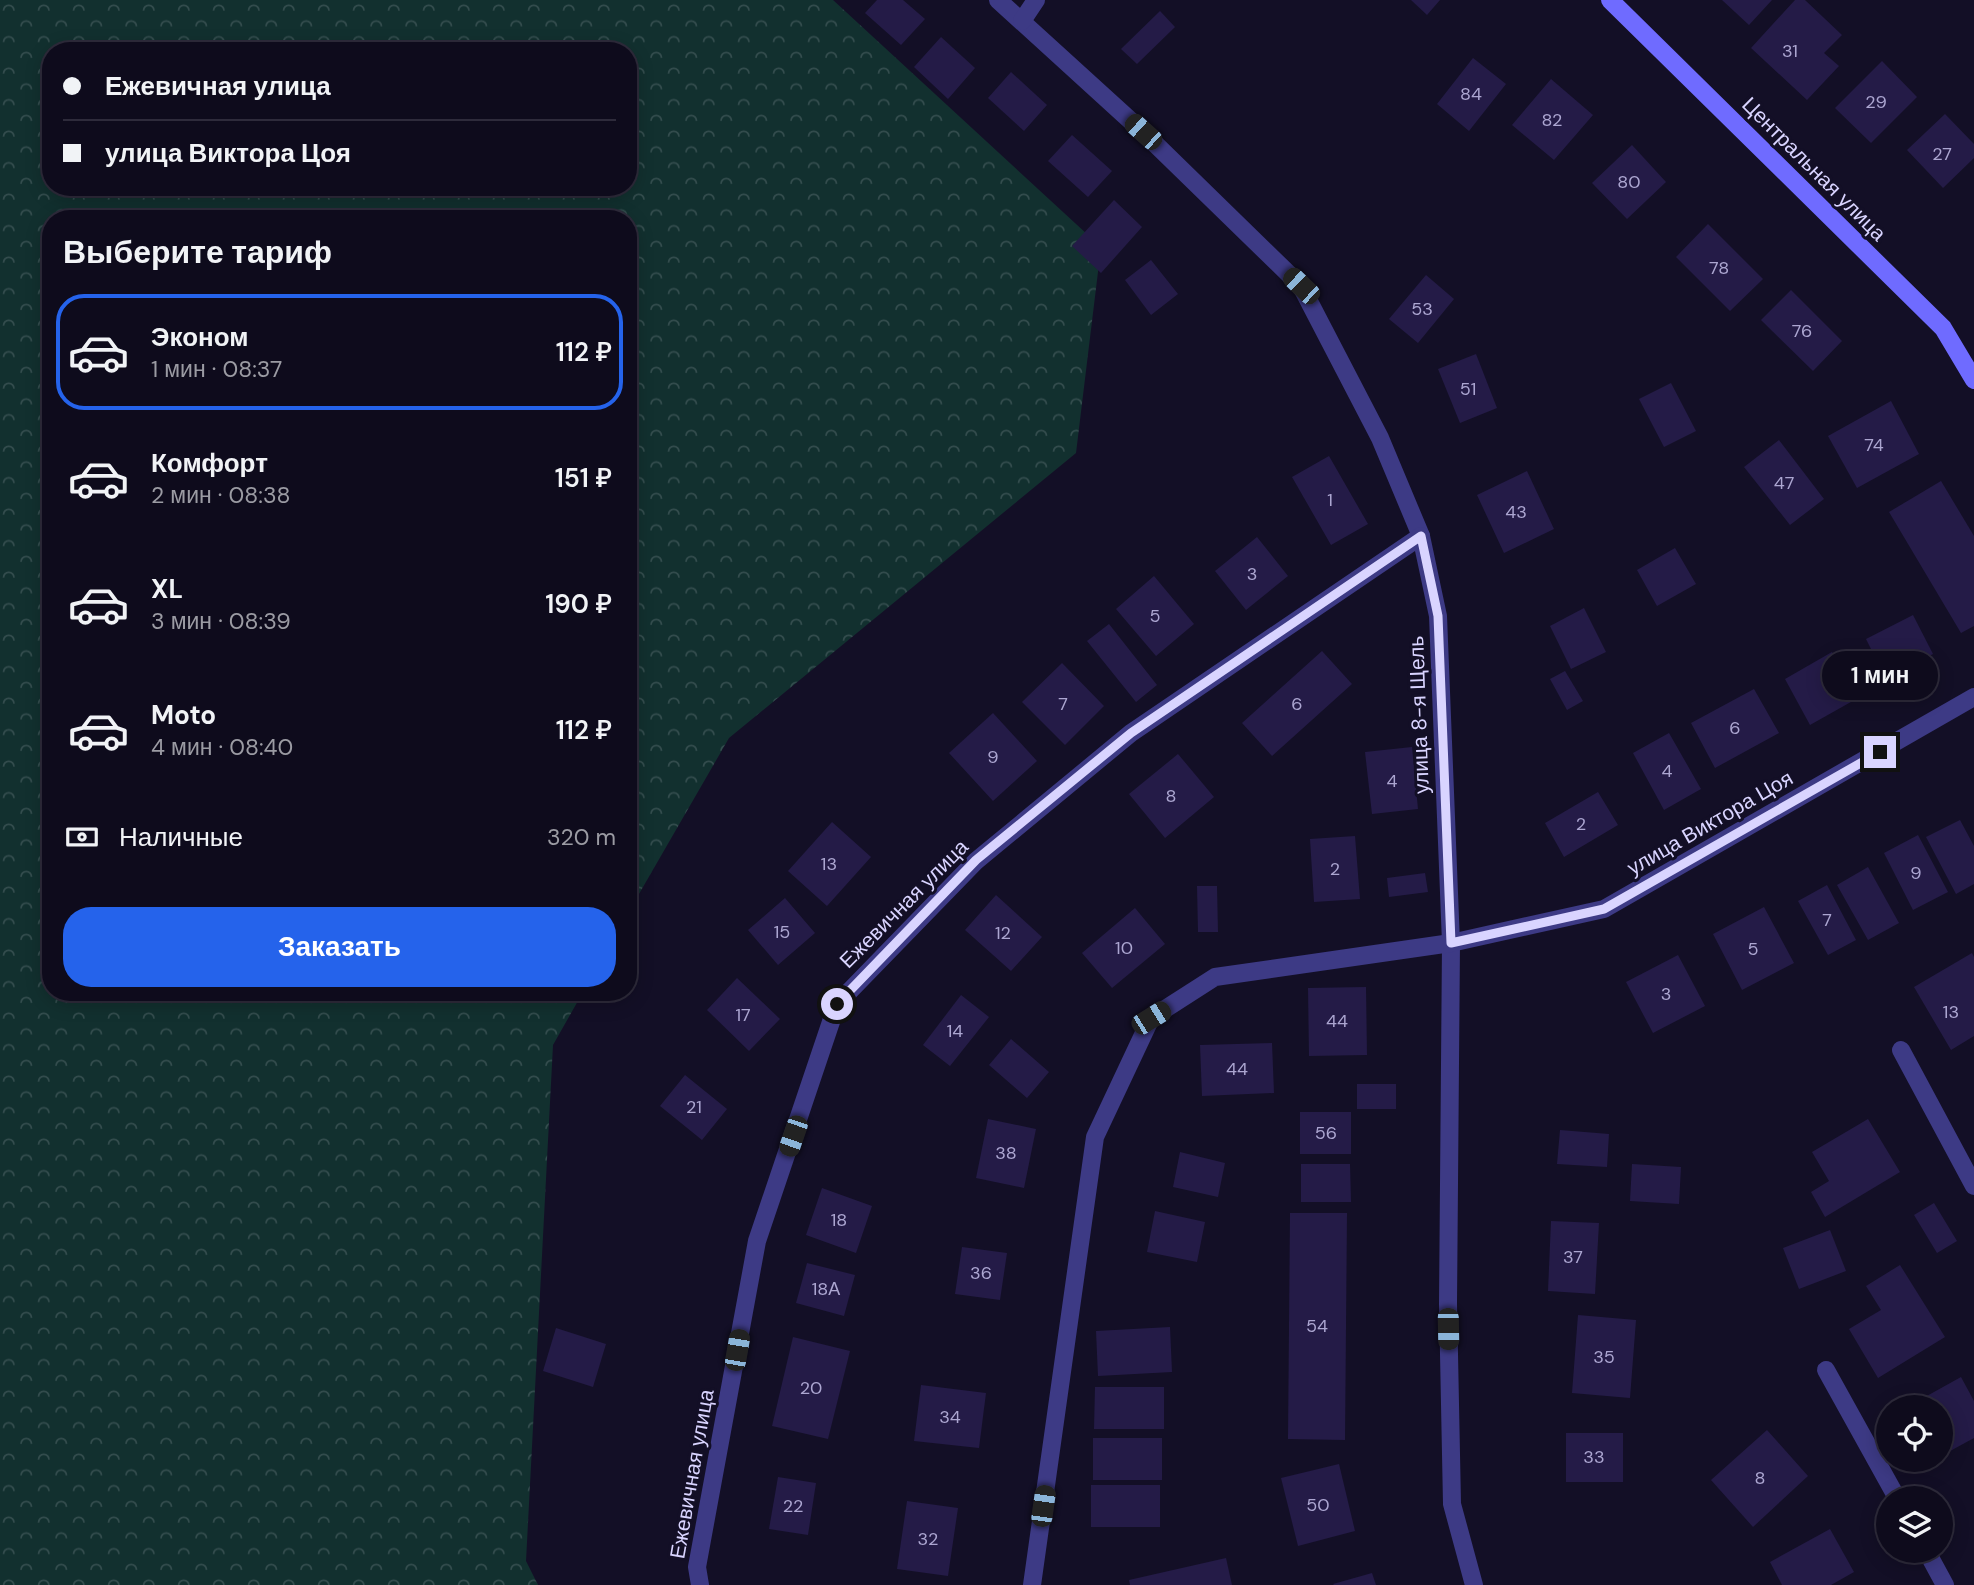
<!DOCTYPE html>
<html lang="ru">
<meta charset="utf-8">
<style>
:root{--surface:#0e0b1c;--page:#171425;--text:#f1f3f6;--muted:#9b9ba3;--line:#2e2b3b;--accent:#2563eb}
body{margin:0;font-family:"DM Sans",sans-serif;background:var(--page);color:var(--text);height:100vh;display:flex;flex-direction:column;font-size:26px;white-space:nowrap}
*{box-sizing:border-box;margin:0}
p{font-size:23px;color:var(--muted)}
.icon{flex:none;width:38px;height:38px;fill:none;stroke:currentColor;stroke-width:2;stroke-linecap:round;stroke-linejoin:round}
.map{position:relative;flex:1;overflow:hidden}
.panel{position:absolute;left:42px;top:210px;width:595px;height:791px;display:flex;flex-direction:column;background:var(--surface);border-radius:28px;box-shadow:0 4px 18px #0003,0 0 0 2px var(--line)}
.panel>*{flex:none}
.guide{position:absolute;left:42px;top:42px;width:595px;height:154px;border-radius:28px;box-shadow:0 4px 18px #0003,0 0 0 2px var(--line);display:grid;align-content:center;height:154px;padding:0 21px;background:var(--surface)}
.fabs{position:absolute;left:1876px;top:1395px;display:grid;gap:14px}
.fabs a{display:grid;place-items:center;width:77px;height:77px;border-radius:50%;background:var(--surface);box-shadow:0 4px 18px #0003,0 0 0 2px var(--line);font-size:35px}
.end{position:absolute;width:32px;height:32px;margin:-16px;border:9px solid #d9d4ff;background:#111;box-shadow:0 0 0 4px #111}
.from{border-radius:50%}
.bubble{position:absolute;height:49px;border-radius:24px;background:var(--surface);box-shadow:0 4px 18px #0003,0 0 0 2px var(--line);font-size:23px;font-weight:600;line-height:49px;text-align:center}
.car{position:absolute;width:21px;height:42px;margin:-21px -10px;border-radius:9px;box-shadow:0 0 5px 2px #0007;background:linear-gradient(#222 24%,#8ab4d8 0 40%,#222 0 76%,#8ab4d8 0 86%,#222 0)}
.guide b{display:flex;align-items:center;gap:24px;height:66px;font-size:26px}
.guide b+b{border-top:2px solid var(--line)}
.guide i{width:18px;height:18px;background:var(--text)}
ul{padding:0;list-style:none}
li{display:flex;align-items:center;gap:21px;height:116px;margin:0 14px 10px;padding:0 7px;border:4px solid transparent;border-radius:28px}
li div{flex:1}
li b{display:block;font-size:26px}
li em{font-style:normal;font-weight:600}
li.current{border-color:var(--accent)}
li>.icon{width:63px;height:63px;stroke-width:1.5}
h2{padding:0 21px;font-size:32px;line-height:84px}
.pay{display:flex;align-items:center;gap:18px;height:77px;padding:0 21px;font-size:26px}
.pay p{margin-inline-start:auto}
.cta{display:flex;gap:14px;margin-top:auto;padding:14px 21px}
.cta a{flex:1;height:80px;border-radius:28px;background:var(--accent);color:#fff;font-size:28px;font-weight:600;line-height:80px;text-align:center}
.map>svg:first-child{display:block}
</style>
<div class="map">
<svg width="1974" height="1585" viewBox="0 0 1974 1585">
<defs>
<pattern id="forest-crowns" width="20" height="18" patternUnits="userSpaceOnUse" patternTransform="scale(1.75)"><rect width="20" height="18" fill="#12302f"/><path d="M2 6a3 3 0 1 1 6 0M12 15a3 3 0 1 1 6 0" fill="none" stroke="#344d4e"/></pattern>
</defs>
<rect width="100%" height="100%" fill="#130f26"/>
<path fill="url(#forest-crowns)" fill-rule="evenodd" d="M0,0H833L1101,247L1076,453L729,738L628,913V219H51V992H583L553,1045L526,1561L538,1585H0ZM51,51H628V187H51Z"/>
<g fill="#241b47">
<polygon points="877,0 903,0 925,19 901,45 865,13"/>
<polygon points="1411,0 1440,0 1427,15"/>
<polygon points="1722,0 1772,0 1749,25"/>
<polygon points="1795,0 1805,0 1842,35 1824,53 1839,66 1807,100 1751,48"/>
<polygon points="1160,11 1175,27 1137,64 1121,49"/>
<polygon points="941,37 975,68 948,99 914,67"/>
<polygon points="1473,58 1506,84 1469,131 1437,104"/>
<polygon points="1882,61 1917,97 1871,143 1835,108"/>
<polygon points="1011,72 1047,105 1024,131 988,98"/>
<polygon points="1551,79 1593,115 1554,160 1512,125"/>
<polygon points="1945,114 1974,144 1974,158 1943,188 1907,150"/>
<polygon points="1072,135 1112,171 1088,197 1048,161"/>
<polygon points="1632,145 1666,182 1627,219 1592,183"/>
<polygon points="1114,200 1142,227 1101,273 1072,246"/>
<polygon points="1708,224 1763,279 1730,311 1676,257"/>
<polygon points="1151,260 1178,294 1151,315 1125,280"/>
<polygon points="1426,275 1454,299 1418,343 1389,319"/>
<polygon points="1791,290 1842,341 1813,371 1761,320"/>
<polygon points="1476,354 1497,408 1460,423 1438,369"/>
<polygon points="1671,383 1696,431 1664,447 1639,399"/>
<polygon points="1891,401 1919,454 1857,488 1828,436"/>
<polygon points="1779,440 1824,499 1790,525 1744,467"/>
<polygon points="1329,456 1368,524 1331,545 1292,477"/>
<polygon points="1527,471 1554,529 1504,553 1477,495"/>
<polygon points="1941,481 1974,536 1974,626 1961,633 1889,512"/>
<polygon points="1257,537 1288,576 1246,610 1215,571"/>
<polygon points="1675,548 1696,584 1657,606 1637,570"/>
<polygon points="1154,576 1194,624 1156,656 1116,609"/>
<polygon points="1584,608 1606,652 1571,669 1550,626"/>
<polygon points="1913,615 1933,654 1886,679 1866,639"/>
<polygon points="1109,624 1157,685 1136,702 1087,641"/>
<polygon points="1322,651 1352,684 1272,756 1242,723"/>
<polygon points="1832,652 1858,698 1810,725 1785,679"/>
<polygon points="1062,663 1104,706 1065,745 1022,702"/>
<polygon points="1565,671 1583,701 1567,710 1550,679"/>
<polygon points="1754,689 1779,733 1715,768 1691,723"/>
<polygon points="993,713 1037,761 993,801 949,753"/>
<polygon points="1669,733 1701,789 1664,810 1633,753"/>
<polygon points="1412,747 1418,809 1372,814 1365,752"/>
<polygon points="1178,754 1214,797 1165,838 1129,794"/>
<polygon points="1598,792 1618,825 1564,857 1545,823"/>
<polygon points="1960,820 1974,846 1974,884 1956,894 1926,837"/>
<polygon points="832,822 871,857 827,906 788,871"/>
<polygon points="1918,835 1948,892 1913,910 1884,853"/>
<polygon points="1355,836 1360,899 1314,902 1310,839"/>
<polygon points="1868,867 1899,923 1868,940 1837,885"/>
<polygon points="1425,873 1428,892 1389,897 1387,878"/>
<polygon points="1827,885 1856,940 1828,955 1798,901"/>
<polygon points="1197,886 1217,886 1218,932 1198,932"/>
<polygon points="996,895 1042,937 1011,971 965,930"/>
<polygon points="785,898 815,933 778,965 748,930"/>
<polygon points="1764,907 1794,963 1742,990 1713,934"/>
<polygon points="1135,908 1165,944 1112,988 1082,953"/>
<polygon points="1972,953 1974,957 1974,1036 1951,1050 1914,987"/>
<polygon points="1678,955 1705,1006 1653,1033 1626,982"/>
<polygon points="737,978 780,1019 749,1051 707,1010"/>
<polygon points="1366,987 1367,1055 1309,1056 1308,988"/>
<polygon points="961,995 989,1017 950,1066 923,1045"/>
<polygon points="1011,1039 1049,1072 1027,1098 989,1065"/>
<polygon points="1272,1043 1274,1093 1202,1096 1200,1045"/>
<polygon points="685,1075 727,1109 702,1140 660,1106"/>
<rect x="1357" y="1084" width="39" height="25"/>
<rect x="1300" y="1112" width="51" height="42"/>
<polygon points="988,1119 1036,1129 1024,1188 976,1178"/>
<polygon points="1868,1119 1900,1172 1825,1217 1811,1192 1829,1181 1812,1152"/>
<polygon points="1560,1130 1609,1134 1607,1167 1557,1164"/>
<polygon points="1180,1152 1225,1163 1218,1197 1173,1187"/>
<polygon points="1301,1164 1350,1164 1351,1202 1301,1202"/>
<polygon points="1632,1164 1681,1167 1679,1204 1630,1201"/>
<polygon points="822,1188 872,1206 856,1253 806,1235"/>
<polygon points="1934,1203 1957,1241 1937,1253 1914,1215"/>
<polygon points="1155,1211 1205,1222 1197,1262 1147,1252"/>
<polygon points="1290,1213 1347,1213 1345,1440 1288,1439"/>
<polygon points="1551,1221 1599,1223 1595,1294 1548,1291"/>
<polygon points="1830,1230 1846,1271 1799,1289 1783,1248"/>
<polygon points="962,1247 1007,1253 1000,1300 955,1294"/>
<polygon points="807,1263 855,1275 844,1316 796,1303"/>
<polygon points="1900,1265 1945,1337 1878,1378 1849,1329 1881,1310 1866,1286"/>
<polygon points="1578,1315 1636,1320 1630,1398 1572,1393"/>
<polygon points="1170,1327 1172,1372 1098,1376 1096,1331"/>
<polygon points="556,1328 606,1344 593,1387 543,1371"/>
<polygon points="793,1337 850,1351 828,1439 772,1426"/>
<polygon points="1961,1377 1974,1401 1974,1438 1941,1456 1941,1407 1907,1407"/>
<polygon points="921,1385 986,1393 979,1448 914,1441"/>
<polygon points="1095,1387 1164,1387 1164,1429 1094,1429"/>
<polygon points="1767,1430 1808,1476 1753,1527 1711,1480"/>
<rect x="1566" y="1433" width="57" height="49"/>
<rect x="1093" y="1438" width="69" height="42"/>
<polygon points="1339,1464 1355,1531 1298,1546 1281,1478"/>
<polygon points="778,1477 816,1483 808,1535 769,1529"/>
<rect x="1091" y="1485" width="69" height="42"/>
<polygon points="907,1501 958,1508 948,1576 897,1569"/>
<polygon points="1830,1529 1854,1572 1831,1585 1782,1585 1770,1562"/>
<polygon points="1226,1558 1232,1585 1130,1585 1129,1580"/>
<polygon points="1372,1573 1376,1585 1334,1585 1333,1584"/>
</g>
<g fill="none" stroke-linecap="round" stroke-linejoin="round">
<g stroke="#3d3a85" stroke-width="18">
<polyline points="998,0 1143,132 1301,286 1380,438 1421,536 1438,616 1451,943 1448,1304 1452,1504 1474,1585"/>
<polyline points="1022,21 1036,0"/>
<polyline points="1901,1050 1974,1186"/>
<polyline points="1826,1370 1897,1498"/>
<polyline points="1926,1550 1945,1585"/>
<polyline points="700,1585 697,1567 757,1241 837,1004 976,861 1131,733 1421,536"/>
<polyline points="1032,1585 1095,1137 1151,1018 1215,977 1451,943 1604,909 1974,697"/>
</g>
<polyline stroke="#6f6bff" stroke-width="18" points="1610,0 1943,328 1974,380"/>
</g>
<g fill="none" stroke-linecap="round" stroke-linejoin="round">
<polyline stroke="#d9d4ff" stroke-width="9" points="837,1004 976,860 1131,733 1421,536 1438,616 1451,943 1604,909 1880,752"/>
</g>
<g text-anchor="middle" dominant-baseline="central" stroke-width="6" stroke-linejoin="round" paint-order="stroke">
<g font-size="18" fill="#aca6d1">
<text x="1790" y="51">31</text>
<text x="1471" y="94">84</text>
<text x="1876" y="102">29</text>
<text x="1552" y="120">82</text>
<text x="1942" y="154">27</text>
<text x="1629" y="182">80</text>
<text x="1719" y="268">78</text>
<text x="1422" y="309">53</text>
<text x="1802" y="331">76</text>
<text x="1468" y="389">51</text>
<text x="1874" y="445">74</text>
<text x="1784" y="483">47</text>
<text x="1330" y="500">1</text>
<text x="1516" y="512">43</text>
<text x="1252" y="574">3</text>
<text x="1155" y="616">5</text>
<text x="1063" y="704">7</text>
<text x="1297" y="704">6</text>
<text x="1735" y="728">6</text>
<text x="993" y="757">9</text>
<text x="1667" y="771">4</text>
<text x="1392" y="781">4</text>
<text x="1171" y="796">8</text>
<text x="1581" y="824">2</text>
<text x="829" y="864">13</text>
<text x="1335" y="869">2</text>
<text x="1916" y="873">9</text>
<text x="1827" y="920">7</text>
<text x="782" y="932">15</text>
<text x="1003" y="933">12</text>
<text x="1124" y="948">10</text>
<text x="1753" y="949">5</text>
<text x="1666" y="994">3</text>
<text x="1951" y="1012">13</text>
<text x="743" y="1015">17</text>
<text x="1337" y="1021">44</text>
<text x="955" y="1031">14</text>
<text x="1237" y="1069">44</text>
<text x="694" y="1107">21</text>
<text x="1326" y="1133">56</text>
<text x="1006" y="1153">38</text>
<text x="839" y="1220">18</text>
<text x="1573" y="1257">37</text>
<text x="981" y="1273">36</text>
<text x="826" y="1289">18А</text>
<text x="1317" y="1326">54</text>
<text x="1604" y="1357">35</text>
<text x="811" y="1388">20</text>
<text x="950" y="1417">34</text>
<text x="1594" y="1457">33</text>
<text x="1760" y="1478">8</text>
<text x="1318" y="1505">50</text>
<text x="793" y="1506">22</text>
<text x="928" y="1539">32</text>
</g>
<g font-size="21" fill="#d9d4ff" stroke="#130f26">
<text transform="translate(1814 169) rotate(45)">Центральная улица</text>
<text transform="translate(1419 715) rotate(-92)">улица 8-я Щель</text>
<text transform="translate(1710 823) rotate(-30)">улица Виктора Цоя</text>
<text transform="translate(904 904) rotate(-45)">Ежевичная улица</text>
<text transform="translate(692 1474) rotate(-80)">Ежевичная улица</text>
</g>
</g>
</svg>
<div class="fabs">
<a><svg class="icon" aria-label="locate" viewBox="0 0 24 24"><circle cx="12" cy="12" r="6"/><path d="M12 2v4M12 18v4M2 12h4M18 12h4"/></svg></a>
<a><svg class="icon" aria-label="layers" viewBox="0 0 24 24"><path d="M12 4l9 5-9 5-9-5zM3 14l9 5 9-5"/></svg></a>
</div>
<i class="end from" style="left:837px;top:1004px"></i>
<i class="end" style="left:1880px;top:752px"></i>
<div class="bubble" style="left:1822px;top:651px;width:116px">1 мин</div>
<i class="car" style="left:1143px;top:132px;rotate:312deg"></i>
<i class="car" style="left:1301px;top:286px;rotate:314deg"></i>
<i class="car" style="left:1151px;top:1018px;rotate:58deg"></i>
<i class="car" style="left:793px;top:1136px;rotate:199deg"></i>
<i class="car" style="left:1448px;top:1329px;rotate:179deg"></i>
<i class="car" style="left:737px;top:1350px;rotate:10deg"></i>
<i class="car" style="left:1043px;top:1506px;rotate:8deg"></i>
<div class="guide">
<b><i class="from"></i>Ежевичная улица</b>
<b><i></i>улица Виктора Цоя</b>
</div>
<section class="panel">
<h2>Выберите тариф</h2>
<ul>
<li class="current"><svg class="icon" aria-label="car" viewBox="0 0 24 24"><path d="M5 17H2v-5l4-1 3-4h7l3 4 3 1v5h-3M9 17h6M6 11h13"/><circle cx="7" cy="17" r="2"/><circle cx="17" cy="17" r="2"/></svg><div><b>Эконом</b><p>1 мин · 08:37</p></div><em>112 ₽</em></li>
<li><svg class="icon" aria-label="car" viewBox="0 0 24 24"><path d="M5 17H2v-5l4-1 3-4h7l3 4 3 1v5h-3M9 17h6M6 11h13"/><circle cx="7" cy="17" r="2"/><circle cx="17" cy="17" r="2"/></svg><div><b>Комфорт</b><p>2 мин · 08:38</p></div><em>151 ₽</em></li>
<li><svg class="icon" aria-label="car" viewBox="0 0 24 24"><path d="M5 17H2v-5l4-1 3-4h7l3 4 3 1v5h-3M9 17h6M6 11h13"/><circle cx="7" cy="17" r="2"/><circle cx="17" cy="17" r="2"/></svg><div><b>XL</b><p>3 мин · 08:39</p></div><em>190 ₽</em></li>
<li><svg class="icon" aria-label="car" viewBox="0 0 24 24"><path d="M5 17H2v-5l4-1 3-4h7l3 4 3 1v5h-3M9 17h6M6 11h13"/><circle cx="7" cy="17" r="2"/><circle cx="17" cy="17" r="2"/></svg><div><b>Moto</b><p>4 мин · 08:40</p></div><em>112 ₽</em></li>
</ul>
<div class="pay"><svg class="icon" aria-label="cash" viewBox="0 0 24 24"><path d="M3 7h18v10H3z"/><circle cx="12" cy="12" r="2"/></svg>Наличные<p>320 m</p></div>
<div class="cta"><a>Заказать</a></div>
</section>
</div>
